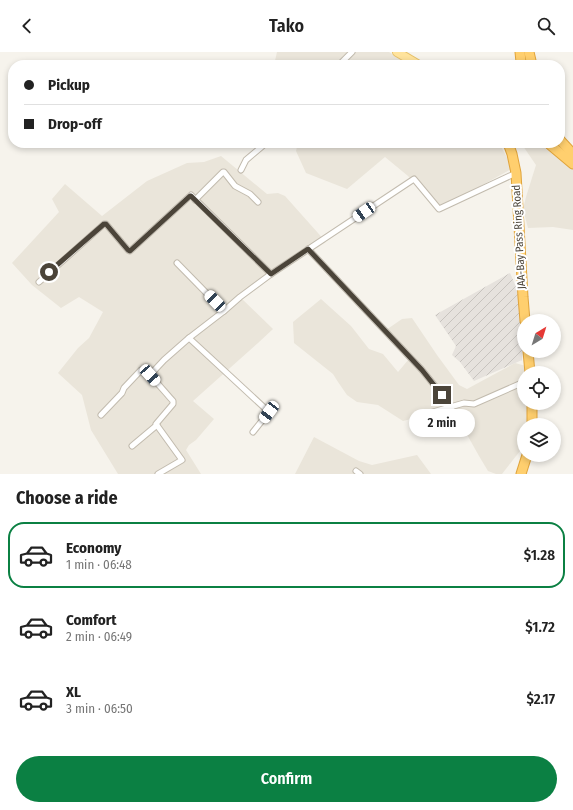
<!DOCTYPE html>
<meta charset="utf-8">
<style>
:root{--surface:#fff;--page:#f6f6f6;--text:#222;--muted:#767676;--line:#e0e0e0;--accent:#0b8043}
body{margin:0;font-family:"Fira Sans Condensed",sans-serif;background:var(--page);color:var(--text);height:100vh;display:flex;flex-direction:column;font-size:15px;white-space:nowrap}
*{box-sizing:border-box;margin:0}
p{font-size:13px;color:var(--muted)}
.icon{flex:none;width:22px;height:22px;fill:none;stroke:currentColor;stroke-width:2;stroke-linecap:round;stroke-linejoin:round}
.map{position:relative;height:422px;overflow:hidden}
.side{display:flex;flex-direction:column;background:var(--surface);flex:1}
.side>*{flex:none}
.hud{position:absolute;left:8px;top:8px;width:557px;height:88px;border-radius:16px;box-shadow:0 2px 6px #0003;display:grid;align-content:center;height:88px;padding:0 16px;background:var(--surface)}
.needle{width:26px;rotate:38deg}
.tools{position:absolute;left:517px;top:262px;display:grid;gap:8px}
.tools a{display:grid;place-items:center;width:44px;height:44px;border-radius:50%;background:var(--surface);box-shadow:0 2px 6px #0003;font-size:20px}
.end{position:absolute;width:18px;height:18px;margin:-9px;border:5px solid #4b4439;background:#fff;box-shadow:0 0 0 2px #fff}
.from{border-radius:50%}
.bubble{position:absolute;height:28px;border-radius:14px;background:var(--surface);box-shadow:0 2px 6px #0003;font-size:13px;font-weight:600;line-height:28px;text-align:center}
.car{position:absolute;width:12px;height:24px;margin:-12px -6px;border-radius:5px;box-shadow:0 0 3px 1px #0007;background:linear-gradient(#fff 24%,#345 0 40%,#fff 0 76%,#345 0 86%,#fff 0)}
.hud b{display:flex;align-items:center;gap:14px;height:38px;font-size:15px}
.hud b+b{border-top:1px solid var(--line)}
.hud i{width:10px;height:10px;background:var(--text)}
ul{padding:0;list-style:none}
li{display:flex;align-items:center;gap:12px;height:66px;margin:0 8px 6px;padding:0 8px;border:2px solid transparent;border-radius:16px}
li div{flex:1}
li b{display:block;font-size:15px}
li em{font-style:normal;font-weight:600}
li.active{border-color:var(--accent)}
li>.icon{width:36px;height:36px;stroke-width:1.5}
h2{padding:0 16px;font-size:18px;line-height:48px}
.button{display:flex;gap:8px;margin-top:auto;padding:8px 16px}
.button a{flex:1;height:46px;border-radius:24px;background:var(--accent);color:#fff;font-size:16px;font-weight:600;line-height:46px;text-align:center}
header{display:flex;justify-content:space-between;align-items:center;height:52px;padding:0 16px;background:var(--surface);font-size:18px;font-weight:600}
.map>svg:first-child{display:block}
</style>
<header><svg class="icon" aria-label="back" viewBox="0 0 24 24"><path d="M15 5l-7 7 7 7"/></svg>Tako<svg class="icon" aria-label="search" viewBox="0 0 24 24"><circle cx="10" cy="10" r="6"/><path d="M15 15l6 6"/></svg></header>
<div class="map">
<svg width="573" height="422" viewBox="0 0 573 422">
<defs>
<pattern id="industrial-furrows" width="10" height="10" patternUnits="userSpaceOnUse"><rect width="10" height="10" fill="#e6e2dd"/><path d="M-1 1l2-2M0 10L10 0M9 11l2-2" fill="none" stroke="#c7c3be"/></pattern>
</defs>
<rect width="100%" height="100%" fill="#f6f3ec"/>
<g fill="#eae5da">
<polygon points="277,0 389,0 410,13 274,13"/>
<polygon points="298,91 499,91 513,116 439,157 408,124 385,105 347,137 306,121 296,99"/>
<polygon points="526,91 537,91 573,115 573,178 553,175 528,176 523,157 526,145 536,113 523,94"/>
<polygon points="221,104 267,142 278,141 285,144 326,190 241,246 273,277 258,291 193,349 214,367 196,388 189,393 186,398 201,422 118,422 91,378 82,343 58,321 78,296 89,286 103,260 79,245 61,256 32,233 12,211 59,160 52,147 65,132 102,164 147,129 187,111 204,110"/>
<polygon points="321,247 351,274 369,297 383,302 398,320 409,307 386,278 402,267 412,266 437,303 459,333 467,337 515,311 526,314 527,321 524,321 524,351 527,351 529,360 528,373 524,373 524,394 502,422 496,422 488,419 479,404 456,363 453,360 443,359 403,369 378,353 357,350 347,343 338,330 333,322 294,291 293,270"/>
<polygon points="314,385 359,409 372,413 417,403 431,422 295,422"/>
</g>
<polygon fill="url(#industrial-furrows)" points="510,221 521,246 524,271 522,308 474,329 460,310 452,303 456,294 435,263"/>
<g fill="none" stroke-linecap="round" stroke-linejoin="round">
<defs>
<g id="street">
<polyline points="339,13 352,0"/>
<polyline points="241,118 246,108 266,91"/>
<polyline points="195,148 223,120 224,120 235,134 250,142 258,150"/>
<polyline points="308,197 422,318 452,355"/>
<polyline points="177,211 224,259"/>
<polyline points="39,230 104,172 106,172 128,198 130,199 191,143 271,222"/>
<polyline points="189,286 269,360 253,380"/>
<polyline points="150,323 164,308 189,286 224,259 240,245 271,222 414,127 439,157 516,121"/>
<path d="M101,363L122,341L124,336L141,318C150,320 166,342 173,349V352L156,372L182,408L158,422"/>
<polyline points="419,364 464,351 474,352 524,330"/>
<polyline points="132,394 157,373"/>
<polyline points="356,419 360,422"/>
</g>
<polyline id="primary" points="397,0 419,13"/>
<g id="highway">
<polyline points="529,0 532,13"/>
<polyline points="519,13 521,10 520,0"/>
<polyline points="560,88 573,102"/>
<polyline points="508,91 512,102 516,121 523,245 525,269"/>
<polyline points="548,91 573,112"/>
<polyline points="528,299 530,321"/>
<polyline points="532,373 532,351"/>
<polyline points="521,422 527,403"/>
</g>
</defs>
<use href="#street" stroke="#c2bbae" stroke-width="7"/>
<use href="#primary" stroke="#e6c16a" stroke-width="10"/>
<use href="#highway" stroke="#e0a43c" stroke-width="11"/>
<use href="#street" stroke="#fff" stroke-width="5"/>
<use href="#primary" stroke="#ffe39c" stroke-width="8"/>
<use href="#highway" stroke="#ffcf6e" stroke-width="9"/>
</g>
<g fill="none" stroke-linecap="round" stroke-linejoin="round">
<polyline stroke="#4b4439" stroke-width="5" points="49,220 104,172 106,172 128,198 130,199 190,144 191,144 271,222 308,197 422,318 442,343"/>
</g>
<g text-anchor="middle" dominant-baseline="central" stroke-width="4" stroke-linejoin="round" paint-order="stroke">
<g font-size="11" fill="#4b4439" stroke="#fff">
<text transform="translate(519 185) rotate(-93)">JAA-Bay Pass Ring Road</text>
</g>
</g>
</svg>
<div class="tools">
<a><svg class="needle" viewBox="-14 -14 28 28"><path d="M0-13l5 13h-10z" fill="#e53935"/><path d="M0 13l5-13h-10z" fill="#767676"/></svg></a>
<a><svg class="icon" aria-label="locate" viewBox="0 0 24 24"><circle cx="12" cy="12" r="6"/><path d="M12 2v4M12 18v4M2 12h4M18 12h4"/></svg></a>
<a><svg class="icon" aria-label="layers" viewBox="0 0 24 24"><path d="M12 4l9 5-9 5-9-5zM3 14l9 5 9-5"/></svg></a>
</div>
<i class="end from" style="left:49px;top:220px"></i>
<i class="end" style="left:442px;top:343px"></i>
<div class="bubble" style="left:409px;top:357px;width:66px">2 min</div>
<i class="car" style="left:364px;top:160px;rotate:236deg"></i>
<i class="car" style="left:215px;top:249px;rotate:316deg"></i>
<i class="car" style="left:150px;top:323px;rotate:138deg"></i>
<i class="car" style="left:269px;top:360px;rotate:217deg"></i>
<div class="hud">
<b><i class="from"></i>Pickup</b>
<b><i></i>Drop-off</b>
</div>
</div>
<section class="side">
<h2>Choose a ride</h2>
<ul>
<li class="active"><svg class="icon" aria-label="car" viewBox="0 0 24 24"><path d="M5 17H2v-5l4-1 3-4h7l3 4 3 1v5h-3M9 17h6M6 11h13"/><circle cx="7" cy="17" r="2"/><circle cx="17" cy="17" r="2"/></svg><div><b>Economy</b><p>1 min · 06:48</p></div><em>$1.28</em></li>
<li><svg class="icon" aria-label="car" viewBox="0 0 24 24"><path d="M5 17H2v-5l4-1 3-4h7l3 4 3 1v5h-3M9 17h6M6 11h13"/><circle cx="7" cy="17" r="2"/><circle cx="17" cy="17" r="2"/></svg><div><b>Comfort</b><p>2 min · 06:49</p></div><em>$1.72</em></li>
<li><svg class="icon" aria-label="car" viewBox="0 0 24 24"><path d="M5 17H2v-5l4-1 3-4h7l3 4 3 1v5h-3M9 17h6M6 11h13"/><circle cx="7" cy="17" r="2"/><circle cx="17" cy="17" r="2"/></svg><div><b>XL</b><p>3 min · 06:50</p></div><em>$2.17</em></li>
</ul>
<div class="button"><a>Confirm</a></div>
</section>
